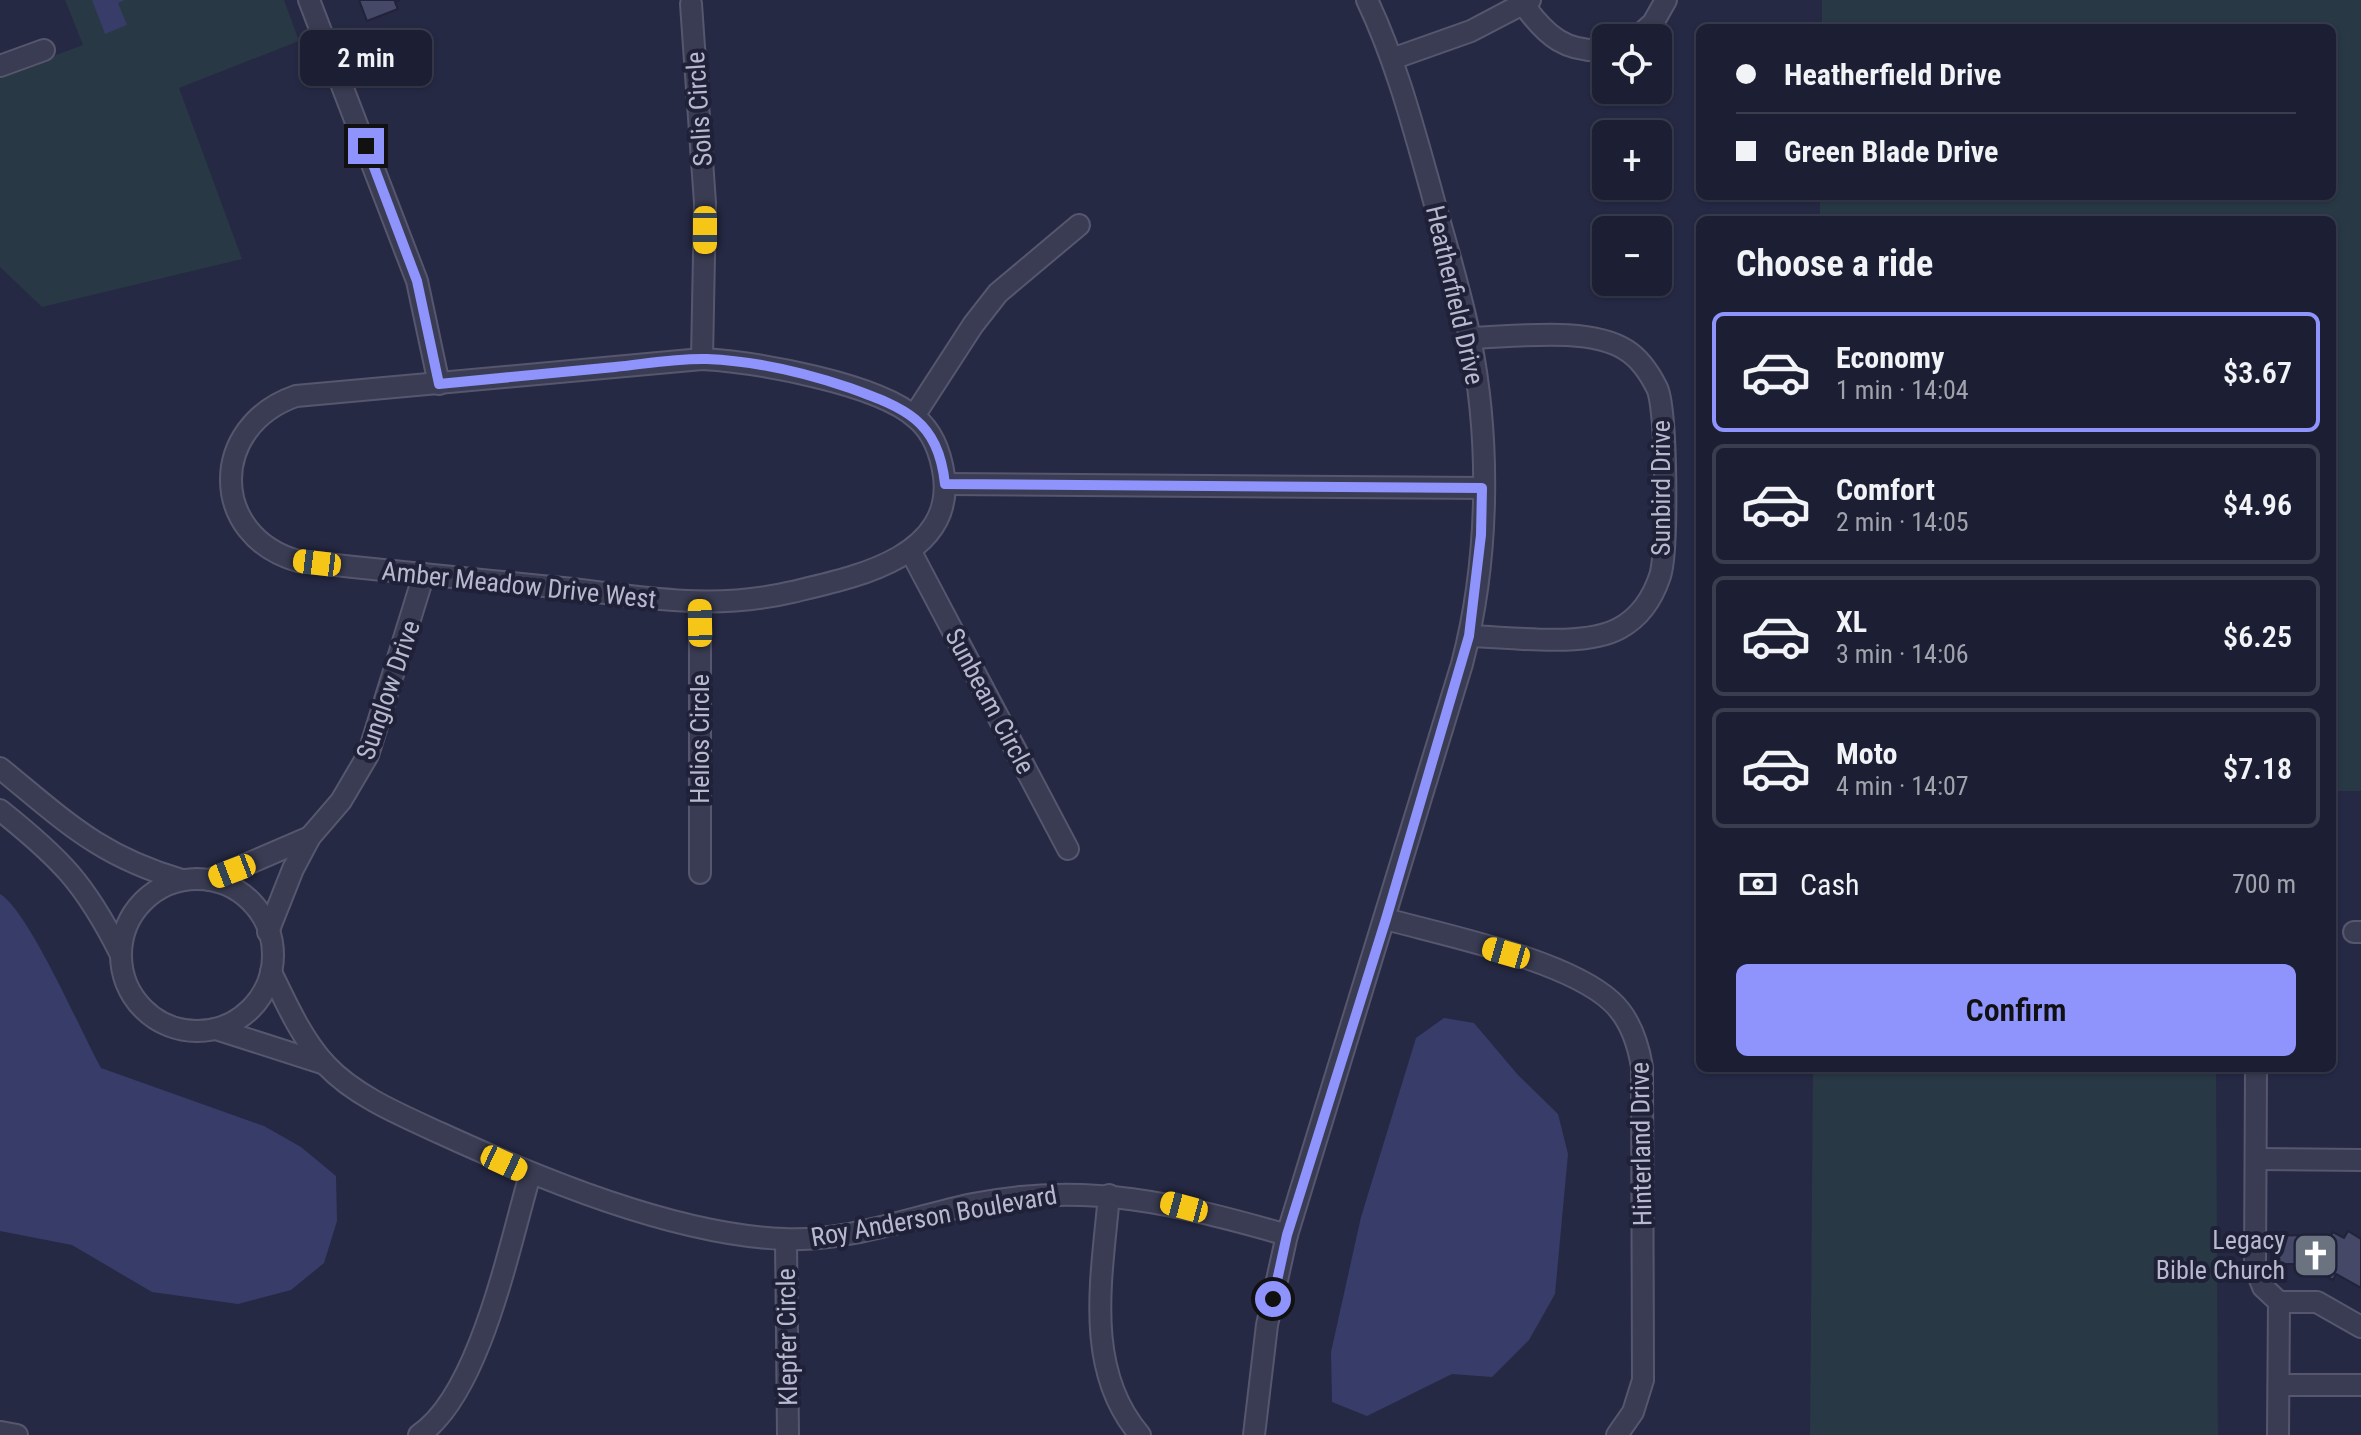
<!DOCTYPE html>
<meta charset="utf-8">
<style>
:root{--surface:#1c1f33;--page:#292c3f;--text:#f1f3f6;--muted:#a0a2ac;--line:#3a3d4e;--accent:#8e94fc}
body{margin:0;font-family:"Roboto Condensed",sans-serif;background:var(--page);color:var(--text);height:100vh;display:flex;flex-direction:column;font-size:30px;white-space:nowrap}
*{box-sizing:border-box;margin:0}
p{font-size:26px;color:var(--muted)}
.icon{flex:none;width:44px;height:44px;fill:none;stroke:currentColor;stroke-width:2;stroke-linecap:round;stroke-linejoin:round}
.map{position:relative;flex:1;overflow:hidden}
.details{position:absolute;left:1696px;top:216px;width:640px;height:856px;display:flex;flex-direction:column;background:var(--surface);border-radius:12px;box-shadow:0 2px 6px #0004,0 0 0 2px var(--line)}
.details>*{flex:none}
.top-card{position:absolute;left:1696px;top:24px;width:640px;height:176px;border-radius:12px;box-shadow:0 2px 6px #0004,0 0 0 2px var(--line);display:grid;align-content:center;height:176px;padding:0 40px;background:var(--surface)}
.fabs{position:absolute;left:1592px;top:24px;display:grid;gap:16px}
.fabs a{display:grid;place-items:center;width:80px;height:80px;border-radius:12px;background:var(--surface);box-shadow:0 2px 6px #0004,0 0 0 2px var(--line);font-size:40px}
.end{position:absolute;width:36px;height:36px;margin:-18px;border:10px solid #8e94fc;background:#111;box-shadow:0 0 0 4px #111}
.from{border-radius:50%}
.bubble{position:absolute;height:56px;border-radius:12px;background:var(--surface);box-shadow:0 2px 6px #0004,0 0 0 2px var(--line);font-size:26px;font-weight:600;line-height:56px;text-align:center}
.car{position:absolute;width:24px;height:48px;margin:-24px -12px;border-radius:10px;box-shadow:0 0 6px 2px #0007;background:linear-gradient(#f5c518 24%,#345 0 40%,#f5c518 0 76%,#345 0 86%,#f5c518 0)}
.top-card b{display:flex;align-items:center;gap:28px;height:76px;font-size:30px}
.top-card b+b{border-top:2px solid var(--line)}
.top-card i{width:20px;height:20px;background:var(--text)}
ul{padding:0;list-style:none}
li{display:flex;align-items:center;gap:24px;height:120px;margin:0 16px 12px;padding:0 24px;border:4px solid var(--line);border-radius:12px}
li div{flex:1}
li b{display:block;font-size:30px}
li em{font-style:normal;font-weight:600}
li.active{border-color:var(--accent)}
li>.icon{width:72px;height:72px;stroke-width:1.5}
h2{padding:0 40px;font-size:36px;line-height:96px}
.pay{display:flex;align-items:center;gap:20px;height:88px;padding:0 40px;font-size:30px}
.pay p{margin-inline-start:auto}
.primary-button{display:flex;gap:16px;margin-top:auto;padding:16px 40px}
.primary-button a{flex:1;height:92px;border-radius:12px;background:var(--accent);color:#111;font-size:32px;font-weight:600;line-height:92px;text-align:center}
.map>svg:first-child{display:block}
</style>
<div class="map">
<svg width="2361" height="1435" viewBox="0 0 2361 1435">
<rect width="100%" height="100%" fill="#262944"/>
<g fill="#283845">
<polygon points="65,0 284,0 299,41 179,88 242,259 42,307 0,267 0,76 83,45"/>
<polygon points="1822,0 2361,0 2361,791 2332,791 2332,220 1820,220 1820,196 2332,196 2332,28 1822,28"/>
<polygon points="1813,1068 2216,1068 2218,1435 1810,1435"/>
</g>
<g fill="#383c69">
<polygon points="92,0 125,0 118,3 127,25 105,34"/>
<path d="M0,894C29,911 81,1032 101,1068L264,1126L301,1147L336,1176L337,1221L324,1263L291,1290L238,1304L152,1292L72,1245L0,1231Z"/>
<polygon points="1444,1018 1474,1023 1518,1075 1558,1114 1568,1154 1555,1294 1529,1340 1492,1377 1452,1374 1367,1416 1332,1402 1331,1352 1361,1217 1416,1038"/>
</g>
<g fill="#454866" stroke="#21233b" stroke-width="2">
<polygon points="359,0 400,0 395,2 398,9 367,21"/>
<polygon points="2348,1231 2361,1239 2361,1288 2336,1274 2333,1280 2304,1264 2271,1264 2271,1236 2305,1235 2325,1246 2333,1232 2344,1238"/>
</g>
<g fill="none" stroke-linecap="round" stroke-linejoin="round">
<defs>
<g id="minor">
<polyline points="309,0 417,281 439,384"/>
<polyline points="691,4 705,203 702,359"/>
<path d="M1524,5C1546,36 1566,53 1606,50"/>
<polyline points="1636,38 1653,23 1666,0"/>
<polyline points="1392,59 1471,31 1530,0"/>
<polyline points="0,66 44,50"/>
<path d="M702,359C755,362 877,383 916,418C933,432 941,455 944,476C954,559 851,578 792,592C712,611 643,597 563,588C475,579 387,571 298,561C209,536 209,426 296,396Z"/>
<polyline points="914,416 973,325 998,293 1079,225"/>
<polyline points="945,484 1482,488"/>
<polyline points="911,552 1068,849"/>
<path d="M1469,636C1510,637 1585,648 1620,628C1640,617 1653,597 1660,576C1668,552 1667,409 1657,388C1650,374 1639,358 1626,350C1589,326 1514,337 1470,338"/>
<path d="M0,768C65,821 99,856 182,880"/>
<path d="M0,810C60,858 85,883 120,953"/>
<polyline points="700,873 700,604"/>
<circle cx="197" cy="955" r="76"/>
<polyline points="210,880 310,837"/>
<path d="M1386,919C1448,936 1566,960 1611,1001C1630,1018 1638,1043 1642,1067L1643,1380L1633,1412L1617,1435"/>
<polyline points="268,932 293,869 310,837 341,801 368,755 424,574"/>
<polyline points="2354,932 2361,932"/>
<path d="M271,972C286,1003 302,1039 326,1065C355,1096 401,1115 440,1133C538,1178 675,1235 784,1239C848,1242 911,1217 973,1204C1087,1181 1178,1204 1287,1235"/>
<polyline points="216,1029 325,1064"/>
<polyline points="2256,1072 2255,1267 2263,1287 2279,1302 2278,1435"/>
<polyline points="2256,1159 2361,1160"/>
<path d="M1109,1195C1102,1276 1083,1369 1140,1435"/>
<polyline points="786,1240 788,1435"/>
<polyline points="2279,1302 2317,1302 2361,1327"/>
<polyline points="2279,1385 2361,1385"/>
<polyline points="1,1432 17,1435"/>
<path d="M419,1435C480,1394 509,1246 530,1175"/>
<path d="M1254,1435L1267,1325L1287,1235L1462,664C1489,561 1491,442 1470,338C1460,288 1444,239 1431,190C1413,126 1396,61 1367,0"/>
</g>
</defs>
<use href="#minor" stroke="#56576e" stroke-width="24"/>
<use href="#minor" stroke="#3a3c53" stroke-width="20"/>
</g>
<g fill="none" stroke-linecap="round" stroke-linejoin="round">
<path stroke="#8e94fc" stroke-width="10" d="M366,146L417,281L439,384C497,378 556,373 615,367C645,364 676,358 707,359C756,361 803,372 850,388C905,408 938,420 945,484L1482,488L1481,535L1469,636L1386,919L1287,1235L1273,1299"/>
</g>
<defs>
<symbol id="church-square" viewBox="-11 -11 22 22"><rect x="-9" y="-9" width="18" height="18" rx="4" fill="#6b7280" stroke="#1f2139"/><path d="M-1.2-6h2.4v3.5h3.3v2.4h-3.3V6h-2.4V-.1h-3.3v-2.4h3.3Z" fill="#fff"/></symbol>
</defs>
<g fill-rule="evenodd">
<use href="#church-square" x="2290" y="1230" width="51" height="51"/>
</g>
<g text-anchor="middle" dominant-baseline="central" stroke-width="8" stroke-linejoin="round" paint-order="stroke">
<g font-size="26" fill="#b8b9cd" stroke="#1f2139">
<text transform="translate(699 109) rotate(-94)">Solis Circle</text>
<text transform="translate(1455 295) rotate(77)">Heatherfield Drive</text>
<text transform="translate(1661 488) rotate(-90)">Sunbird Drive</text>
<text transform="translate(519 585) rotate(6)">Amber Meadow Drive West</text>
<text transform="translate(388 690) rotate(-71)">Sunglow Drive</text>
<text transform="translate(990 701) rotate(62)">Sunbeam Circle</text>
<text transform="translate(700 739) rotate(-90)">Helios Circle</text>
<text transform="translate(1641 1144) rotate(-91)">Hinterland Drive</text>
<text transform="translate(934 1216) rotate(-10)">Roy Anderson Boulevard</text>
<text transform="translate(787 1337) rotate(-91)">Klepfer Circle</text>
</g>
<g font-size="26" fill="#b8b9cd" stroke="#1f2139" text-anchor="end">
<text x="2285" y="1240">Legacy<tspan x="2285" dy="30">Bible Church</tspan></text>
</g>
</g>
</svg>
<div class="fabs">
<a><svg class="icon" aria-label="locate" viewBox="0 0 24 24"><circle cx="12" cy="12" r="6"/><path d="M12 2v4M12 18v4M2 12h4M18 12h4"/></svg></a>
<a>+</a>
<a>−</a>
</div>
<i class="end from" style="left:1273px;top:1299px"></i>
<i class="end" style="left:366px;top:146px"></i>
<div class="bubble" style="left:300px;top:30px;width:132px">2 min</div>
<i class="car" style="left:705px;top:230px;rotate:180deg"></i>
<i class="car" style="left:317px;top:563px;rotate:277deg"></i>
<i class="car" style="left:700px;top:623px;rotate:359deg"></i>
<i class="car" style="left:232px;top:871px;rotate:249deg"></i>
<i class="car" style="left:1506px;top:953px;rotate:286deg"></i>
<i class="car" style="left:504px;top:1163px;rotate:115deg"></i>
<i class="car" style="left:1184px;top:1207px;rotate:285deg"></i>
<div class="top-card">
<b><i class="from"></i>Heatherfield Drive</b>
<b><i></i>Green Blade Drive</b>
</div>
<section class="details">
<h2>Choose a ride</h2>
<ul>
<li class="active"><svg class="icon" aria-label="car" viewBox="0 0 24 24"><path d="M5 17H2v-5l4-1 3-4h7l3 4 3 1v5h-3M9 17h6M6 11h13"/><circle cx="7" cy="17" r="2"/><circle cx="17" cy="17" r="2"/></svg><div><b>Economy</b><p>1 min · 14:04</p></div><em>$3.67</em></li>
<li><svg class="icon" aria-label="car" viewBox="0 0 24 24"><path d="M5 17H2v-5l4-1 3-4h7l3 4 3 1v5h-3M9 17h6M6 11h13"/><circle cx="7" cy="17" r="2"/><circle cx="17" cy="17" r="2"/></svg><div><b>Comfort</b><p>2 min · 14:05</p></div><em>$4.96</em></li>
<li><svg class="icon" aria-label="car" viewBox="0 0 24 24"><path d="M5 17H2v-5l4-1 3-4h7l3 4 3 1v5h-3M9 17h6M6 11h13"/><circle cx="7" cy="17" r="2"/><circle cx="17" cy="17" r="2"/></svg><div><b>XL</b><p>3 min · 14:06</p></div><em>$6.25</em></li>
<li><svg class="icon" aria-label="car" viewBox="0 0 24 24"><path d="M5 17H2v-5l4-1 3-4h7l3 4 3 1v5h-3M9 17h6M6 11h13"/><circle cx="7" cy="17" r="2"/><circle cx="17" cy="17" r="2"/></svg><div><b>Moto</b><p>4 min · 14:07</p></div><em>$7.18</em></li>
</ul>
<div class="pay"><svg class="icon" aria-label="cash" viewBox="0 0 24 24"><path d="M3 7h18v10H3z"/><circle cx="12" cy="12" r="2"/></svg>Cash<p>700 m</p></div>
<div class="primary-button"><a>Confirm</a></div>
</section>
</div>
